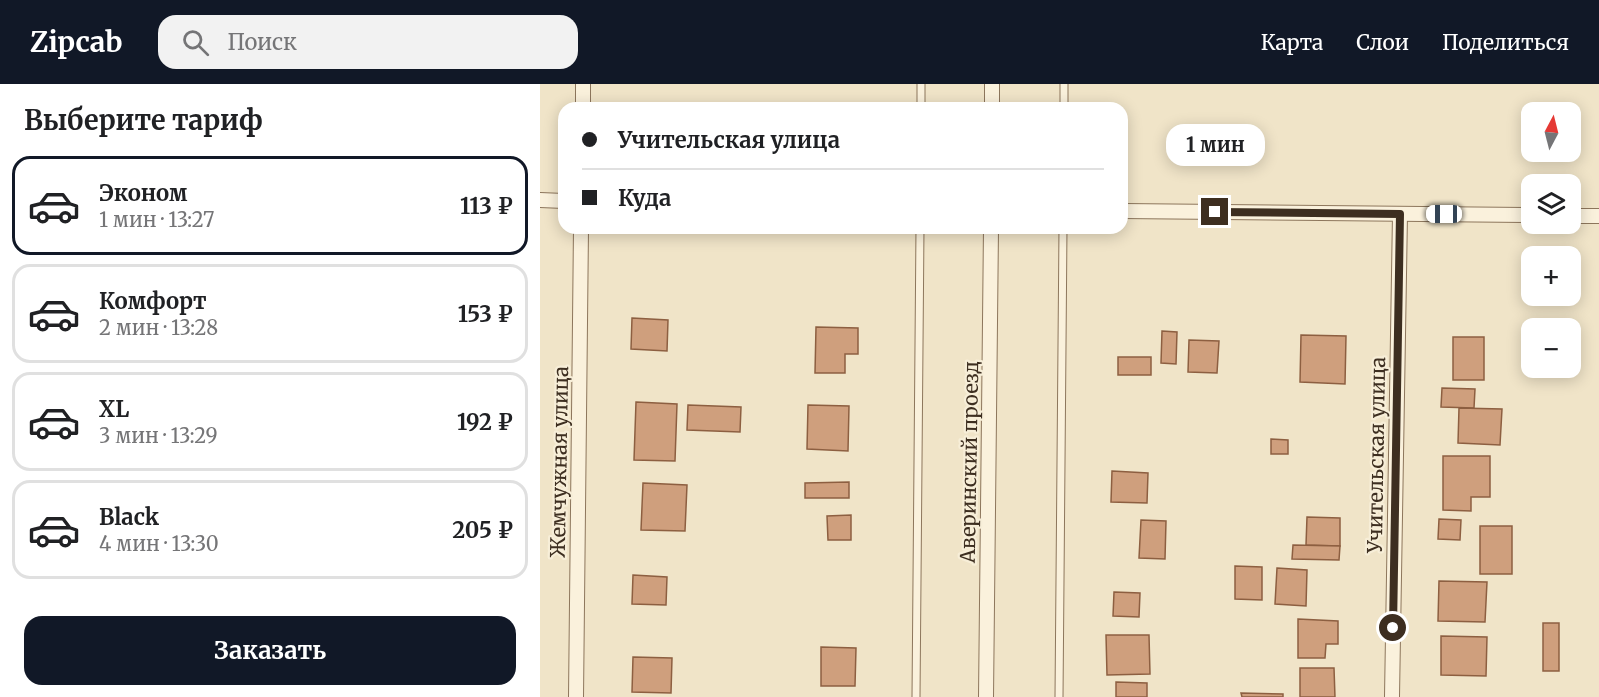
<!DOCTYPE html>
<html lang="ru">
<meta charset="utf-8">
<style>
:root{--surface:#fff;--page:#f2f2f2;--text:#202124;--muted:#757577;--line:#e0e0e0;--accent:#111827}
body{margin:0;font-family:Merriweather,serif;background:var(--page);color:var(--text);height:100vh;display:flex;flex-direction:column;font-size:22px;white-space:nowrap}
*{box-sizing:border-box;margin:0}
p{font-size:20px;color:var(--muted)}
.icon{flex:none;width:33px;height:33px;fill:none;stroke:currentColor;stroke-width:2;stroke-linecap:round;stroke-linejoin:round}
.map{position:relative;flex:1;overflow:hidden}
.details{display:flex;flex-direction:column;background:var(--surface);width:540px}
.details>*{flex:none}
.banner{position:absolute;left:18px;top:18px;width:570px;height:132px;border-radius:18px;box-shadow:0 3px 15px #0003;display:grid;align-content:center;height:132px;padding:0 24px;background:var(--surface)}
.needle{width:39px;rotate:7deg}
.buttons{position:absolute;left:981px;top:18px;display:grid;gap:12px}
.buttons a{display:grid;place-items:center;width:60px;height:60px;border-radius:12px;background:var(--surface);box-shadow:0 3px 15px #0003;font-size:30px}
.end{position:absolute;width:27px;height:27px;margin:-14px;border:8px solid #3d2e20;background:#fff;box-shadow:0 0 0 3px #fff}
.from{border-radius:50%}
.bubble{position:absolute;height:42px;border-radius:18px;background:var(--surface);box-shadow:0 3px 15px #0003;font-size:20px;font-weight:700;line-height:42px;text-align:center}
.car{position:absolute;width:18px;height:36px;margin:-18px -9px;border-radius:8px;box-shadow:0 0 4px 2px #0007;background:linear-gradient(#fff 24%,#345 0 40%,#fff 0 76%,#345 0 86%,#fff 0)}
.banner b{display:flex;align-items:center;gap:21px;height:57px;font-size:22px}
.banner b+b{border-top:2px solid var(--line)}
.banner i{width:15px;height:15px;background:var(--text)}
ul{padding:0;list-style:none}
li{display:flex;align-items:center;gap:18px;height:99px;margin:0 12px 9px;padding:0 12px;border:3px solid var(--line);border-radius:18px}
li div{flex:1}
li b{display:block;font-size:22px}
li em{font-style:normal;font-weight:700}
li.current{border-color:var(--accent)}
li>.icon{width:54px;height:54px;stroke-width:1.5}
h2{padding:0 24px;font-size:27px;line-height:72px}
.cta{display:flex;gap:12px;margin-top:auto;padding:12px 24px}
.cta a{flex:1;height:69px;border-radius:18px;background:var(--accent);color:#fff;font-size:24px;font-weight:700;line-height:69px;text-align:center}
header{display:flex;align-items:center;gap:36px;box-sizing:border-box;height:84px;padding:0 30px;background:var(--accent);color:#fff}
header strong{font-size:28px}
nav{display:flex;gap:33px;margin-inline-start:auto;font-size:21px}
.search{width:420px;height:54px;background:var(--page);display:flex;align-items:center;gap:15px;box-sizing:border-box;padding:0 21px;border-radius:18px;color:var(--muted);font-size:22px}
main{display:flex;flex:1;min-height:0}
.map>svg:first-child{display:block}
</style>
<header>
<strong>Zipcab</strong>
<div class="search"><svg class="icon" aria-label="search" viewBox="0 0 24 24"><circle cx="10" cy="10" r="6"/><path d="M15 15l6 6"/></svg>Поиск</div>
<nav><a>Карта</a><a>Слои</a><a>Поделиться</a></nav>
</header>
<main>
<section class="details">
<h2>Выберите тариф</h2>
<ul>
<li class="current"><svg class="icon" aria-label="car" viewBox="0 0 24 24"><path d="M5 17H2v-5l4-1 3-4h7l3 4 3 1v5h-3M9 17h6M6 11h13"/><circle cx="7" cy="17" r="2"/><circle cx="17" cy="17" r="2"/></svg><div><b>Эконом</b><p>1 мин · 13:27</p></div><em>113 ₽</em></li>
<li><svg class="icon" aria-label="car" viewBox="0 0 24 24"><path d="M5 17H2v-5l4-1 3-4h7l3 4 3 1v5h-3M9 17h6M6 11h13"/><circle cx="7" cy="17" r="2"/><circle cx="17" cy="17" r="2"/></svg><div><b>Комфорт</b><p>2 мин · 13:28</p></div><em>153 ₽</em></li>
<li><svg class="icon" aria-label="car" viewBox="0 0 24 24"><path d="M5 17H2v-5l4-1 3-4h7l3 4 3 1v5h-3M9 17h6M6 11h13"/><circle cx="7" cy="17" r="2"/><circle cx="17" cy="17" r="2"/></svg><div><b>XL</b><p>3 мин · 13:29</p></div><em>192 ₽</em></li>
<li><svg class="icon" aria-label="car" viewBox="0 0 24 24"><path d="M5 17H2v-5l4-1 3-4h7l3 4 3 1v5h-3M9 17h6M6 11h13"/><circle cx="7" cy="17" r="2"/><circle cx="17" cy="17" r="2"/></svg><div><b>Black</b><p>4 мин · 13:30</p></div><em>205 ₽</em></li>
</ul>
<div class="cta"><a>Заказать</a></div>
</section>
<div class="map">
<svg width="1059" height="613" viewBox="0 0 1059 613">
<rect width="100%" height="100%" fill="#f0e4c8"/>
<g fill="#cf9f7d" stroke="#8d5f41" stroke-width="1.5">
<polygon points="92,234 128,236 127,267 91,265"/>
<polygon points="276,243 318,244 318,270 305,270 305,289 275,289"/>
<polygon points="622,247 637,248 636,280 621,279"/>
<polygon points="761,251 806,252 805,300 760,298"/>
<rect x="913" y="253" width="31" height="43"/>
<polygon points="649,256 679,257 677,289 648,288"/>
<rect x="578" y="273" width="33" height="18"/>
<polygon points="902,304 935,305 934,324 901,323"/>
<polygon points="96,318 137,320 135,377 94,376"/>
<polygon points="148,321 201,323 200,348 147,346"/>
<polygon points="268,321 309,322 308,367 267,365"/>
<polygon points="919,324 962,325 960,361 918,359"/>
<polygon points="731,355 748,356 748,370 731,370"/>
<polygon points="903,372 950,372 950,413 931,413 931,427 903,426"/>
<polygon points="572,387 608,389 607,419 571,418"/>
<polygon points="309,398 309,414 265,414 265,399"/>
<polygon points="103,399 147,401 145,447 101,446"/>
<polygon points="311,431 311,456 288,456 287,432"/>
<polygon points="767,433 800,434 800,462 766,461"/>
<polygon points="899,435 921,436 920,456 898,455"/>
<polygon points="601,436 626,437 625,475 599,474"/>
<rect x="940" y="442" width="32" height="48"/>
<polygon points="753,461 800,462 799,476 752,475"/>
<polygon points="695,482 722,483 722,516 695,515"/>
<polygon points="737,484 767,486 766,522 735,520"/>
<polygon points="93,491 127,493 126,521 92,520"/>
<polygon points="899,497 947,498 945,538 898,537"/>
<polygon points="574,508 600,509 599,533 573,532"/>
<polygon points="758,535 798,537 798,560 786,560 785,574 758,574"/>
<rect x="1003" y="539" width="16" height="48"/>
<polygon points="566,551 609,551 610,590 567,591"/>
<polygon points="901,552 947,553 946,592 901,591"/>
<polygon points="281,563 316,564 315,602 281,602"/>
<polygon points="93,573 132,574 131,609 92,608"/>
<polygon points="760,584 794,584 795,613 760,613"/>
<polygon points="576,598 607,599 607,613 576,613"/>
<polygon points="701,609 743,610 743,613 702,613"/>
</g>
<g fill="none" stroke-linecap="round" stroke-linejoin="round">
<defs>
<g id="lane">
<polyline points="381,24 381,0"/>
<polyline points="524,24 524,0"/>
<polyline points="376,613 380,144"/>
<polyline points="519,613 523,144"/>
</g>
<g id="street">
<polyline points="43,24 43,0"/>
<polyline points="452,24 452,0"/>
<polyline points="0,116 24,117"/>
<polyline points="582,127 992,131"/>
<polyline points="1030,132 1059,132"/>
<polyline points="36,613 41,144"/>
<polyline points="446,613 451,144"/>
<polyline points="852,613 860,130"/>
</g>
</defs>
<use href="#lane" stroke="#8d765c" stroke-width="9"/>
<use href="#street" stroke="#8d765c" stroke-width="16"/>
<use href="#lane" stroke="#faf1dc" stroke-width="7"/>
<use href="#street" stroke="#faf1dc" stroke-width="14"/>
</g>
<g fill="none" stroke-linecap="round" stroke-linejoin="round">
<polyline stroke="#3d2e20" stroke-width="8" points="675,128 860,130 853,544"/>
</g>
<g text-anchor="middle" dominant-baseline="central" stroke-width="4.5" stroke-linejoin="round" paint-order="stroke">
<g font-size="20" fill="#3d2e20" stroke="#f7eed8">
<text transform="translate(836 371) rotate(-89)">Учительская улица</text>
<text transform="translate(19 378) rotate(-89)">Жемчужная улица</text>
<text transform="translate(429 378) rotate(-89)">Аверинский проезд</text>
</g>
</g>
</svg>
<div class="buttons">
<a><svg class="needle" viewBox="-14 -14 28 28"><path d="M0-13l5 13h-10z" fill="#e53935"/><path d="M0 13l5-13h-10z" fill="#757577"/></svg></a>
<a><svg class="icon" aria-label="layers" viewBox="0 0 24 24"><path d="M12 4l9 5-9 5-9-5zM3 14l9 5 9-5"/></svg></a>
<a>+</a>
<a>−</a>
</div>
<i class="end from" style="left:853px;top:544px"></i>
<i class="end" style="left:675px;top:128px"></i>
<div class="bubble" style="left:626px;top:40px;width:99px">1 мин</div>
<i class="car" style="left:904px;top:130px;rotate:270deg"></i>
<div class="banner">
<b><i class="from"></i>Учительская улица</b>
<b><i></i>Куда</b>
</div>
</div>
</main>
